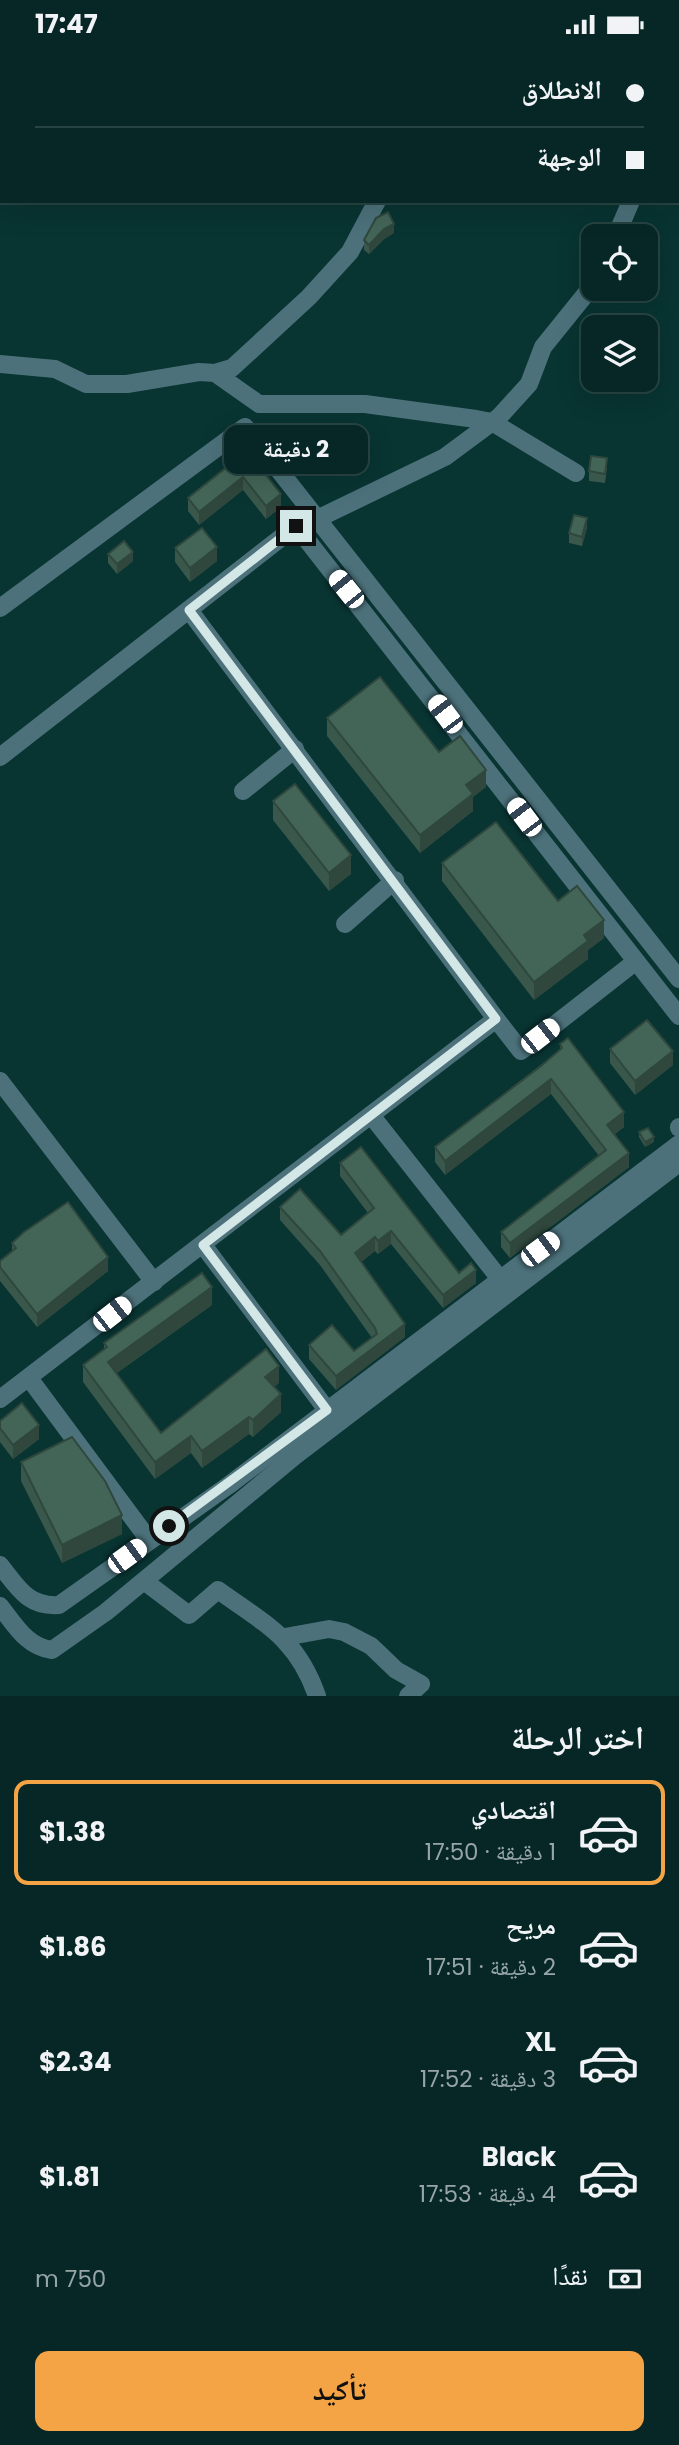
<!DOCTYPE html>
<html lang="ar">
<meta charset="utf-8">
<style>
:root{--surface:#062726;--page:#0f2f2e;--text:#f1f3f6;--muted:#98a5a7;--line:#274443;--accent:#f4a444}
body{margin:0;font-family:Poppins,"Noto Naskh Arabic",sans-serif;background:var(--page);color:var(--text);direction:rtl;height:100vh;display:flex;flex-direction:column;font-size:26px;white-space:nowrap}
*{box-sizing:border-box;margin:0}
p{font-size:23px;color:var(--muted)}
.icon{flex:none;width:38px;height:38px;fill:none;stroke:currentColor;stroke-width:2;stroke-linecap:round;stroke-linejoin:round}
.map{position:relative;height:1647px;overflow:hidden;direction:ltr}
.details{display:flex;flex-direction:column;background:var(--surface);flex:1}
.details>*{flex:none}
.hud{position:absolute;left:0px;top:0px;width:679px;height:154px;box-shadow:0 7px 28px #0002,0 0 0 2px var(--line);direction:rtl;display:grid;align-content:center;height:154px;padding:0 35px;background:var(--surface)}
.controls{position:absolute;left:581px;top:175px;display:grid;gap:14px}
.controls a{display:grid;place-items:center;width:77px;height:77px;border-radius:14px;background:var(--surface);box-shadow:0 7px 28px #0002,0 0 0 2px var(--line);font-size:35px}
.end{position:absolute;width:32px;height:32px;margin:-16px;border:9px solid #d2e7e6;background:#111;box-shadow:0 0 0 4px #111}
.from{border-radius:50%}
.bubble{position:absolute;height:49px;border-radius:14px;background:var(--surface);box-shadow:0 7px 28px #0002,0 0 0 2px var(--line);font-size:23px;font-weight:700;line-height:49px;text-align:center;direction:rtl}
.car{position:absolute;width:21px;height:42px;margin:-21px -10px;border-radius:9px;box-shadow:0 0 5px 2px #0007;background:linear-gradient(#fff 24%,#345 0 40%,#fff 0 76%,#345 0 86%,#fff 0)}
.hud b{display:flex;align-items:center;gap:24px;height:66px;font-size:26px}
.hud b+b{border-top:2px solid var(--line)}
.hud i{width:18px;height:18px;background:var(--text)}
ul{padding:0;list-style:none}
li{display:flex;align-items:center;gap:21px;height:105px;margin:0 14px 10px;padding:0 21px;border:4px solid transparent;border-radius:14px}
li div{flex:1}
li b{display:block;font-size:26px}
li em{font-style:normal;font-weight:700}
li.selected{border-color:var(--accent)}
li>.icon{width:63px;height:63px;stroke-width:1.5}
h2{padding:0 35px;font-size:32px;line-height:84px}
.pay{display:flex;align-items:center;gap:18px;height:77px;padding:0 35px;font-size:26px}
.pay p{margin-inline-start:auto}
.button{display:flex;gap:14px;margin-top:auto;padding:14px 35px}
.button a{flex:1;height:80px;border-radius:14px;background:var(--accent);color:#111;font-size:28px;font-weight:700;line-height:80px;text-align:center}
.status{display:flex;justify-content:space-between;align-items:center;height:49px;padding:0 35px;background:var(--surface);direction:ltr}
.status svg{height:19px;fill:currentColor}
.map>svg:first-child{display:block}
</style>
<div class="status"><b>17:47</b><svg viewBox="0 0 49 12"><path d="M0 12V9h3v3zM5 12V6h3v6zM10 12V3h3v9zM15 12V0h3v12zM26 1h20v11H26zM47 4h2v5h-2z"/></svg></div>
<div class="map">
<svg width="679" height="1647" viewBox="0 0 679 1647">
<rect width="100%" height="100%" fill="#083432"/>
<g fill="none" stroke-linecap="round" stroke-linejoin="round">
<g stroke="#4c717b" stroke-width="18">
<polyline points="485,2 487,0"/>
<polyline points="677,94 679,92"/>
<polyline points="616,187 631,152"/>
<polyline points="0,315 55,320 86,335 127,335 199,323 215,324 259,355 365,355 476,370 492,373 576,424"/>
<polyline points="215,324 232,319 309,248 350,203 377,152"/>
<polyline points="317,470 445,408 499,368 529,335 543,298 593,236"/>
<polyline points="0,559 245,378 679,930"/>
<polyline points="189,561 496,970"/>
<polyline points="0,708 296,477 679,967"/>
<polyline points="243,742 295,700"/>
<polyline points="345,875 395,831"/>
<polyline points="0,1032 154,1233"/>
<polyline points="371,1066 500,1230"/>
<polyline points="679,1078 679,1079"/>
<polyline points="203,1196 327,1361"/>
<polyline points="29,1329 149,1491"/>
<polyline points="0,1350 496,970 521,1002 635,913"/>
<path d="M0,1516C18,1539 28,1558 59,1556L229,1436L679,1095"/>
<path d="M144,1532L189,1566L218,1541C265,1575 297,1589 317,1647"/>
<path d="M0,1557C15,1576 27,1598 52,1601L106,1563L296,1406L679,1114"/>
<polyline points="285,1588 329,1580 344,1583 371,1597 396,1621 421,1635 408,1647"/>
</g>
</g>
<g fill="#3a574b">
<polygon points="394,184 384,190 369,205 364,201 364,191"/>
<polygon points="247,402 281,458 266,470 243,441 199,476 188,462 188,449"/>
<polygon points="607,419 605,434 589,432 589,422"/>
<polygon points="587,479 582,497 569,494 569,484"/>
<polygon points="175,499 217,512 190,533 175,513"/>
<polygon points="108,505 133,512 117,525 108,514"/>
<polygon points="327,669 439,703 486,738 473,748 473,762 420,804 327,687"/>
<polygon points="273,752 351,825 329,842 273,771"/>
<polygon points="442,814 558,852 604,889 588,901 588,910 534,951 442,832"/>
<polygon points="560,995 624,1078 615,1085 629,1118 510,1209 501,1198 501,1183 599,1107 551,1045 445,1126 435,1113 435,1098 560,1001"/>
<polygon points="610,1000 673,1016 635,1046 610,1014"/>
<polygon points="639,1083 654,1093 645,1098 639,1088"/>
<polygon points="340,1114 459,1224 476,1234 443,1259 391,1195 378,1205 375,1202 361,1213 405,1288 336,1341 309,1310 309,1296 354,1302 372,1289 320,1216 280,1171 280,1158 341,1186 368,1164 340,1127"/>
<polygon points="12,1194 108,1222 37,1278 0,1232 0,1212 12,1203"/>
<polygon points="212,1256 117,1324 161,1384 279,1334 274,1338 281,1363 253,1388 249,1385 202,1419 191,1404 155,1430 83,1333 83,1316 104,1301 104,1294"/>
<polygon points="0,1372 39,1390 13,1410 0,1393"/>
<polygon points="21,1413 122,1485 62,1514 21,1432"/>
</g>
<g fill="#2f473d">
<polygon points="394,175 394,184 384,190 369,205 369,196 384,180"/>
<polygon points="243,428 243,441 199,476 199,463"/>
<polygon points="281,445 281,458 266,470 266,457"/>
<polygon points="587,469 587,479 582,497 582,488"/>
<polygon points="217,498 217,512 190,533 190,519"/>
<polygon points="133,503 133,512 117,525 117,515"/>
<polygon points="486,721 486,738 473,748 473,762 420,804 420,786 466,736"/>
<polygon points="351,806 351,825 329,842 329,824"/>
<polygon points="604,871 604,889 588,901 588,910 534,951 534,933 584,886"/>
<polygon points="673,1002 673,1016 635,1046 635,1032"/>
<polygon points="551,1030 551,1045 445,1126 445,1112"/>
<polygon points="624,1063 624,1078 607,1091 607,1076"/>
<polygon points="654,1088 654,1093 645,1098 645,1093"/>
<polygon points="629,1104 629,1118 510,1209 510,1194"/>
<polygon points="391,1182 391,1195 378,1205 378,1192"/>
<polygon points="375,1188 375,1202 355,1218 355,1204"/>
<polygon points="108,1208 108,1222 37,1278 37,1265"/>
<polygon points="476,1221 476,1234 443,1259 443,1246"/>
<polygon points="212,1238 212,1256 108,1330 108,1313"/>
<polygon points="405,1275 405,1288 336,1341 336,1327"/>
<polygon points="279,1317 279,1334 265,1345 265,1328"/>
<polygon points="281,1345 281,1363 253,1388 253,1371"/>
<polygon points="249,1368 249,1385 202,1419 202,1402"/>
<polygon points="39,1376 39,1390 13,1410 13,1396"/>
<polygon points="191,1387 191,1404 155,1430 155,1413"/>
<polygon points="122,1466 122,1485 62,1514 62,1496"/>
</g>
<g fill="#436557" stroke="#2f473d" stroke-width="2">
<polygon points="388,163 394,175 384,180 369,196 364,191 376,169"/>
<polygon points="247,402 281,445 266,457 243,428 199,463 188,449"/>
<polygon points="591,407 607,409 605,425 589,422"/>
<polygon points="574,466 587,469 582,488 569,484"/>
<polygon points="202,479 217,498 190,519 175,499"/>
<polygon points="124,492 133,503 117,515 108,505"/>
<polygon points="380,628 439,703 460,687 486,721 466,736 473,745 420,786 327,669"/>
<polygon points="295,735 351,806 329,824 273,752"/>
<polygon points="496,773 558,852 577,837 604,871 584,886 588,892 534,933 442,814"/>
<polygon points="647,971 673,1002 635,1032 610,1000"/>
<polygon points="568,989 624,1063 607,1076 629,1104 510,1194 501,1183 606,1101 551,1030 445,1112 435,1098 541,1017 562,999 560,995"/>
<polygon points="648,1079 654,1088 645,1093 639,1083"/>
<polygon points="361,1098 459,1224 471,1214 476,1221 443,1246 391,1182 378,1192 375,1188 355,1204 405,1275 336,1327 309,1296 332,1276 354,1302 377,1285 375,1279 320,1202 280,1158 300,1140 341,1186 374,1159 340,1114"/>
<polygon points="68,1153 108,1208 37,1265 0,1218 0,1212 16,1199 12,1194 24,1183"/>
<polygon points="202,1224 212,1238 108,1313 161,1384 266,1300 279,1317 265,1328 281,1345 253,1371 249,1368 202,1402 191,1387 155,1413 83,1316 107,1298 104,1294"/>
<polygon points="22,1354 39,1376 13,1396 0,1379 0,1372"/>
<polygon points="72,1388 105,1432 122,1466 62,1496 21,1413"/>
</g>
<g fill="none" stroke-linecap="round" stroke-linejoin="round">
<polyline stroke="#d2e7e6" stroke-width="9" points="169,1477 327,1361 203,1196 496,970 189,561 296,477"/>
</g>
</svg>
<div class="controls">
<a><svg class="icon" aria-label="locate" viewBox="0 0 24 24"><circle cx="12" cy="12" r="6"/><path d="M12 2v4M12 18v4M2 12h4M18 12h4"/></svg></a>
<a><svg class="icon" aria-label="layers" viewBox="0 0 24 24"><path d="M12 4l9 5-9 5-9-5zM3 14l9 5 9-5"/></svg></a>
</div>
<i class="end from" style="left:169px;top:1477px"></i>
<i class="end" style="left:296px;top:477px"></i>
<div class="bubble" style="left:224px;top:376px;width:144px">2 دقيقة</div>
<i class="car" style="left:346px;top:540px;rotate:321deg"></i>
<i class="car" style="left:445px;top:665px;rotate:323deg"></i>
<i class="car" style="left:524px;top:768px;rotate:323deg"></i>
<i class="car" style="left:540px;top:987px;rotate:52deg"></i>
<i class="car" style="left:540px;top:1200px;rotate:53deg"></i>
<i class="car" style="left:112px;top:1265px;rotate:52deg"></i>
<i class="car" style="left:127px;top:1507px;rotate:54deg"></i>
<div class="hud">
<b><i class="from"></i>الانطلاق</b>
<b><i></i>الوجهة</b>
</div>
</div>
<section class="details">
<h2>اختر الرحلة</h2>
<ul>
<li class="selected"><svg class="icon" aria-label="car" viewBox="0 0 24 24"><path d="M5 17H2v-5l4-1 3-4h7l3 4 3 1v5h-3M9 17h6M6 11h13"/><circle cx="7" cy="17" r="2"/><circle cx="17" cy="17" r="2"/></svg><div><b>اقتصادي</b><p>1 دقيقة · 17:50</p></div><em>$1.38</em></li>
<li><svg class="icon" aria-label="car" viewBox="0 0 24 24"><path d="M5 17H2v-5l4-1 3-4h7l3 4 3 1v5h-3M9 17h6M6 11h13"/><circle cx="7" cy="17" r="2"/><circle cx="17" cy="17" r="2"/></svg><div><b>مريح</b><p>2 دقيقة · 17:51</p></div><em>$1.86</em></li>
<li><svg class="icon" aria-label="car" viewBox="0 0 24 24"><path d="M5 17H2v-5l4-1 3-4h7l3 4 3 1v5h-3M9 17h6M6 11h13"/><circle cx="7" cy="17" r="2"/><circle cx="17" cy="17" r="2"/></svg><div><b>XL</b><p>3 دقيقة · 17:52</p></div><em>$2.34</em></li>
<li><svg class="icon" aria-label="car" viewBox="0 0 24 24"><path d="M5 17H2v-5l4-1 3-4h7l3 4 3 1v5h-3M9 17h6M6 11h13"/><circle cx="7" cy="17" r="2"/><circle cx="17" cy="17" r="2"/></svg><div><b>Black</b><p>4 دقيقة · 17:53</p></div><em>$1.81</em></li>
</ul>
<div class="pay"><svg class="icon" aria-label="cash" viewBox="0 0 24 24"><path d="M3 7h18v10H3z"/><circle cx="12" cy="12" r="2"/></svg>نقدًا<p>750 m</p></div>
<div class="button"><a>تأكيد</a></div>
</section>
